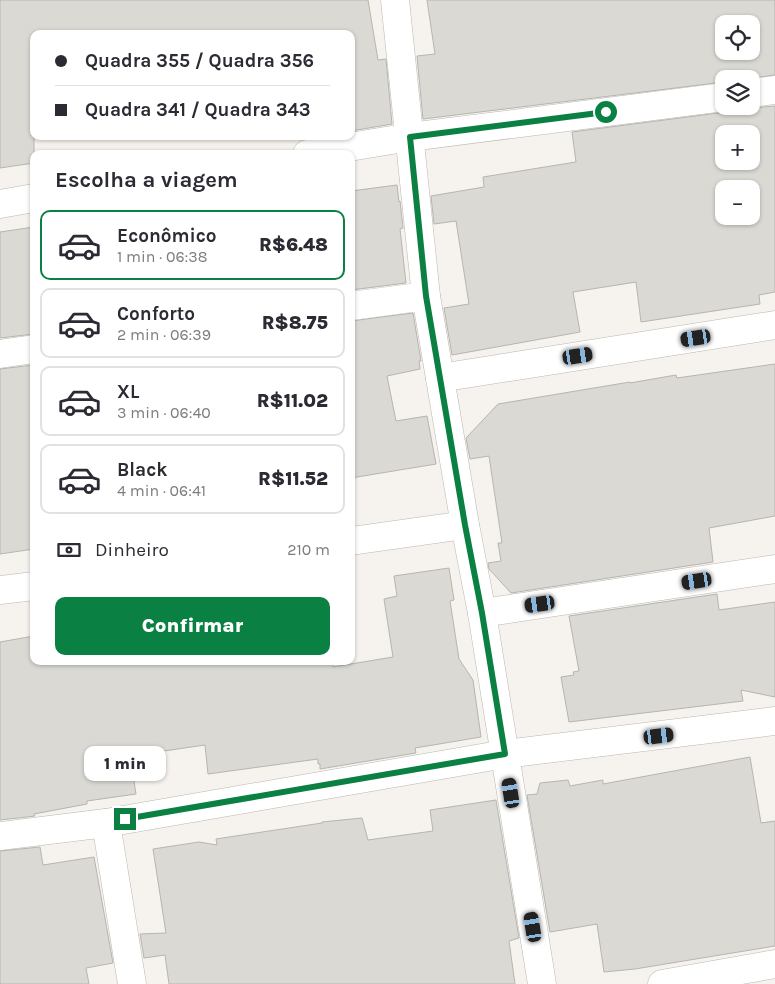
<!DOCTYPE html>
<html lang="pt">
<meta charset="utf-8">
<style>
:root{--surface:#fff;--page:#f7f7f7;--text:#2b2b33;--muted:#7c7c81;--line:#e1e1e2;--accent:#0b8043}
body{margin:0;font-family:Karla,sans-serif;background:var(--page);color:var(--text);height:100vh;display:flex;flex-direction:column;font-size:19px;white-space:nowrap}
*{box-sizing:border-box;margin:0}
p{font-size:16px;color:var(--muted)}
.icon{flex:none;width:28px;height:28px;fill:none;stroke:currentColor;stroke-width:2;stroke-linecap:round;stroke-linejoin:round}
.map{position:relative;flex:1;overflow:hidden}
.sheet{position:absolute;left:30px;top:150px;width:325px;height:515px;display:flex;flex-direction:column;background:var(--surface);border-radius:10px;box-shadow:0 1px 4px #0004}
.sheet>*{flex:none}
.banner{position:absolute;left:30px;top:30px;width:325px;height:110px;border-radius:10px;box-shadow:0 1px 4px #0004;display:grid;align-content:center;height:110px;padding:0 25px;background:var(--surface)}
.buttons{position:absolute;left:715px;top:15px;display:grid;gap:10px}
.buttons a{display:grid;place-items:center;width:45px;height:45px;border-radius:10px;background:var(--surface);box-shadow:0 1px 4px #0004;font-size:25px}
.end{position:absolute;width:22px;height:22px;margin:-11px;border:6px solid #0b8043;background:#fff;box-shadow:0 0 0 2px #fff}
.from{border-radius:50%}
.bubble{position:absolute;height:35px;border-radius:10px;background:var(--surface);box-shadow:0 1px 4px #0004;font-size:16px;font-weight:800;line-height:35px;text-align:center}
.car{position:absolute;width:15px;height:30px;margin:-15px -8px;border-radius:6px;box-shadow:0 0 4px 1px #0007;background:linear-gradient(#222 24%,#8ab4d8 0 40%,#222 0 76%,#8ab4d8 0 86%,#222 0)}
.banner b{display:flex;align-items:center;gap:18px;height:48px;font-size:19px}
.banner b+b{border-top:1px solid var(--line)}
.banner i{width:12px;height:12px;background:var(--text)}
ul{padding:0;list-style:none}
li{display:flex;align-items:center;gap:15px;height:70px;margin:0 10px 8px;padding:0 15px;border:2px solid var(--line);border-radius:10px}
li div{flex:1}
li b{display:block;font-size:19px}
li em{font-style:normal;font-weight:800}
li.selected{border-color:var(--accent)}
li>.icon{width:45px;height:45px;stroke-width:1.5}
h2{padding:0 25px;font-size:22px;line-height:60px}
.pay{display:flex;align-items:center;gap:12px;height:55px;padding:0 25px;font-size:19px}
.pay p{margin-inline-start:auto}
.button{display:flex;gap:10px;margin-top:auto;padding:10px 25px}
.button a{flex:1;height:58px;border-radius:10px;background:var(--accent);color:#fff;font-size:20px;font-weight:800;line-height:58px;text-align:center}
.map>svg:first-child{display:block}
</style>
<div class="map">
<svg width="775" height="984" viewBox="0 0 775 984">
<rect width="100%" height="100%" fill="#f6f2ed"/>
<g fill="#dbd9d3" stroke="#b6b5af" fill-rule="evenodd">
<polygon points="0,0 368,0 378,60 386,59 392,124 351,131 351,34 34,34 34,163 0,168"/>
<path d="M427,0H775V75L746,79H724V82L423,119L417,56L435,54ZM724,24H751V51H724Z"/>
<path d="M736,106H743L753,108L775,106V292L759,295L760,304L641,322L636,282L573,292L580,332L452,355L444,308L469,304L456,221L434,224L431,196L484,187L483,177L576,162L572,132L726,112L733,110ZM724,134H751V161H724ZM724,189H751V216H724Z"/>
<polygon points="397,185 399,202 400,201 403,228 400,229 406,283 351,290 351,191"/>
<polygon points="34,227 34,334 0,338 0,232"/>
<polygon points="413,313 421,361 419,361 420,369 387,376 396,421 427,416 436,464 351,478 351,321"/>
<polygon points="775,364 775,516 709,528 713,562 511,593 489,569 488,563 501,561 498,543 502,543 489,456 470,459 466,438 498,404 630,382 630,383 676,375 677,378"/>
<polygon points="34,365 34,549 0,554 0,369"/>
<polygon points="449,568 454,600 450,601 459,659 473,680 481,737 415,748 416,753 320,769 320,764 318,764 318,759 208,774 205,745 130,756 136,794 87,801 87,804 34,814 35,816 0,820 0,642 34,636 34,661 333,661 333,667 393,657 384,599 397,596 394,576"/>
<polygon points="717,594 719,610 775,602 775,697 741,690 743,701 569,722 561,677 574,675 573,672 579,671 569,616"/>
<polygon points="750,757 761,823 775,821 775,946 635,969 604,972 597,924 550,932 527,795 537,794 540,783 568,780 570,786 603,780 603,784"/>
<polygon points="496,800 519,938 509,941 515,984 169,984 165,955 144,958 140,934 166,933 153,849 199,842 217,845 216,839 322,823 322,822 362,818 368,840 433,831 430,810"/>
<polygon points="40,847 43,865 94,857 113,963 86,968 89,984 0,984 0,851"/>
</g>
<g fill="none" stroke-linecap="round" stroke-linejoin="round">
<defs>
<g id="street">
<polyline points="395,0 426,296 465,525 482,613 542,984"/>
<polyline points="751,93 775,90"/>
<polyline points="307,154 410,137 724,97"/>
<polyline points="0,204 34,198"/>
<polyline points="351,306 426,296"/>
<polyline points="0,354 34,349"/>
<polyline points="440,378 775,325"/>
<polyline points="351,541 465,525"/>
<polyline points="0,590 34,586"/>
<polyline points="482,613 775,569"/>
<polyline points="106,823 132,984"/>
<polyline points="0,836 106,823 505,754 775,721"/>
<polyline points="662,984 775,964"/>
</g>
</defs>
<use href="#street" stroke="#bbb7b2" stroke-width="29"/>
<use href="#street" stroke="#fff" stroke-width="28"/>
</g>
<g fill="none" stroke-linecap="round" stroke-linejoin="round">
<polyline stroke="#0b8043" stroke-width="6" points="125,819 505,754 482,613 465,525 426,296 410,137 606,112"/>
</g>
</svg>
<div class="buttons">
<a><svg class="icon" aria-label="locate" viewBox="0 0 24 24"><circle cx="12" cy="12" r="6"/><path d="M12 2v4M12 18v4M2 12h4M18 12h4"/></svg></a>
<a><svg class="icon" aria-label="layers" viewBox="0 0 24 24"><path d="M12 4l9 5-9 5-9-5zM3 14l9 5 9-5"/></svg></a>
<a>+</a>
<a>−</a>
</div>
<i class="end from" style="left:606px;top:112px"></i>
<i class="end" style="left:125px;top:819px"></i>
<div class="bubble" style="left:84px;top:746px;width:82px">1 min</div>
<i class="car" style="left:696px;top:338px;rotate:261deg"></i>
<i class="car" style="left:578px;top:356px;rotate:81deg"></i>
<i class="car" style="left:697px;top:581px;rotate:261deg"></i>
<i class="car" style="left:540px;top:604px;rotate:262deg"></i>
<i class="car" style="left:659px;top:736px;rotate:83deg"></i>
<i class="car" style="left:511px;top:793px;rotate:351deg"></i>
<i class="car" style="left:533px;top:927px;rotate:351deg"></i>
<div class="banner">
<b><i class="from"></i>Quadra 355 / Quadra 356</b>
<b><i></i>Quadra 341 / Quadra 343</b>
</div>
<section class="sheet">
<h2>Escolha a viagem</h2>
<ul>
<li class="selected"><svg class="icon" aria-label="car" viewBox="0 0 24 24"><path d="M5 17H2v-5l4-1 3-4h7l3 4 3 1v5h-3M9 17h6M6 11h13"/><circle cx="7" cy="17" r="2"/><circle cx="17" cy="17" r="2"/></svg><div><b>Econômico</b><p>1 min · 06:38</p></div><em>R$6.48</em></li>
<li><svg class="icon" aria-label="car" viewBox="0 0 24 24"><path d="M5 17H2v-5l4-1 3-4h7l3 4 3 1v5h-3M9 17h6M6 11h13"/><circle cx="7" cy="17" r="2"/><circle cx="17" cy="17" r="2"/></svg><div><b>Conforto</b><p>2 min · 06:39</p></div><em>R$8.75</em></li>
<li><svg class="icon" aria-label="car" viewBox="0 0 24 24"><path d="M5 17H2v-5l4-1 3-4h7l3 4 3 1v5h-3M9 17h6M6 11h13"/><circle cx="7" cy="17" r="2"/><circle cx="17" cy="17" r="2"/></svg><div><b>XL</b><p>3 min · 06:40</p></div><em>R$11.02</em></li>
<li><svg class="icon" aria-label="car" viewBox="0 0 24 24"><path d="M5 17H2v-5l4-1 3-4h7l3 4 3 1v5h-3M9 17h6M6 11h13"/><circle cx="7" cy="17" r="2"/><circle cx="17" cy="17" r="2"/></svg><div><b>Black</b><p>4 min · 06:41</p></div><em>R$11.52</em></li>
</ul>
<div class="pay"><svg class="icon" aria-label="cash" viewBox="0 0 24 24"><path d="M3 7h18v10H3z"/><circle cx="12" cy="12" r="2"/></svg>Dinheiro<p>210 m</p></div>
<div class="button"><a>Confirmar</a></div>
</section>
</div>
